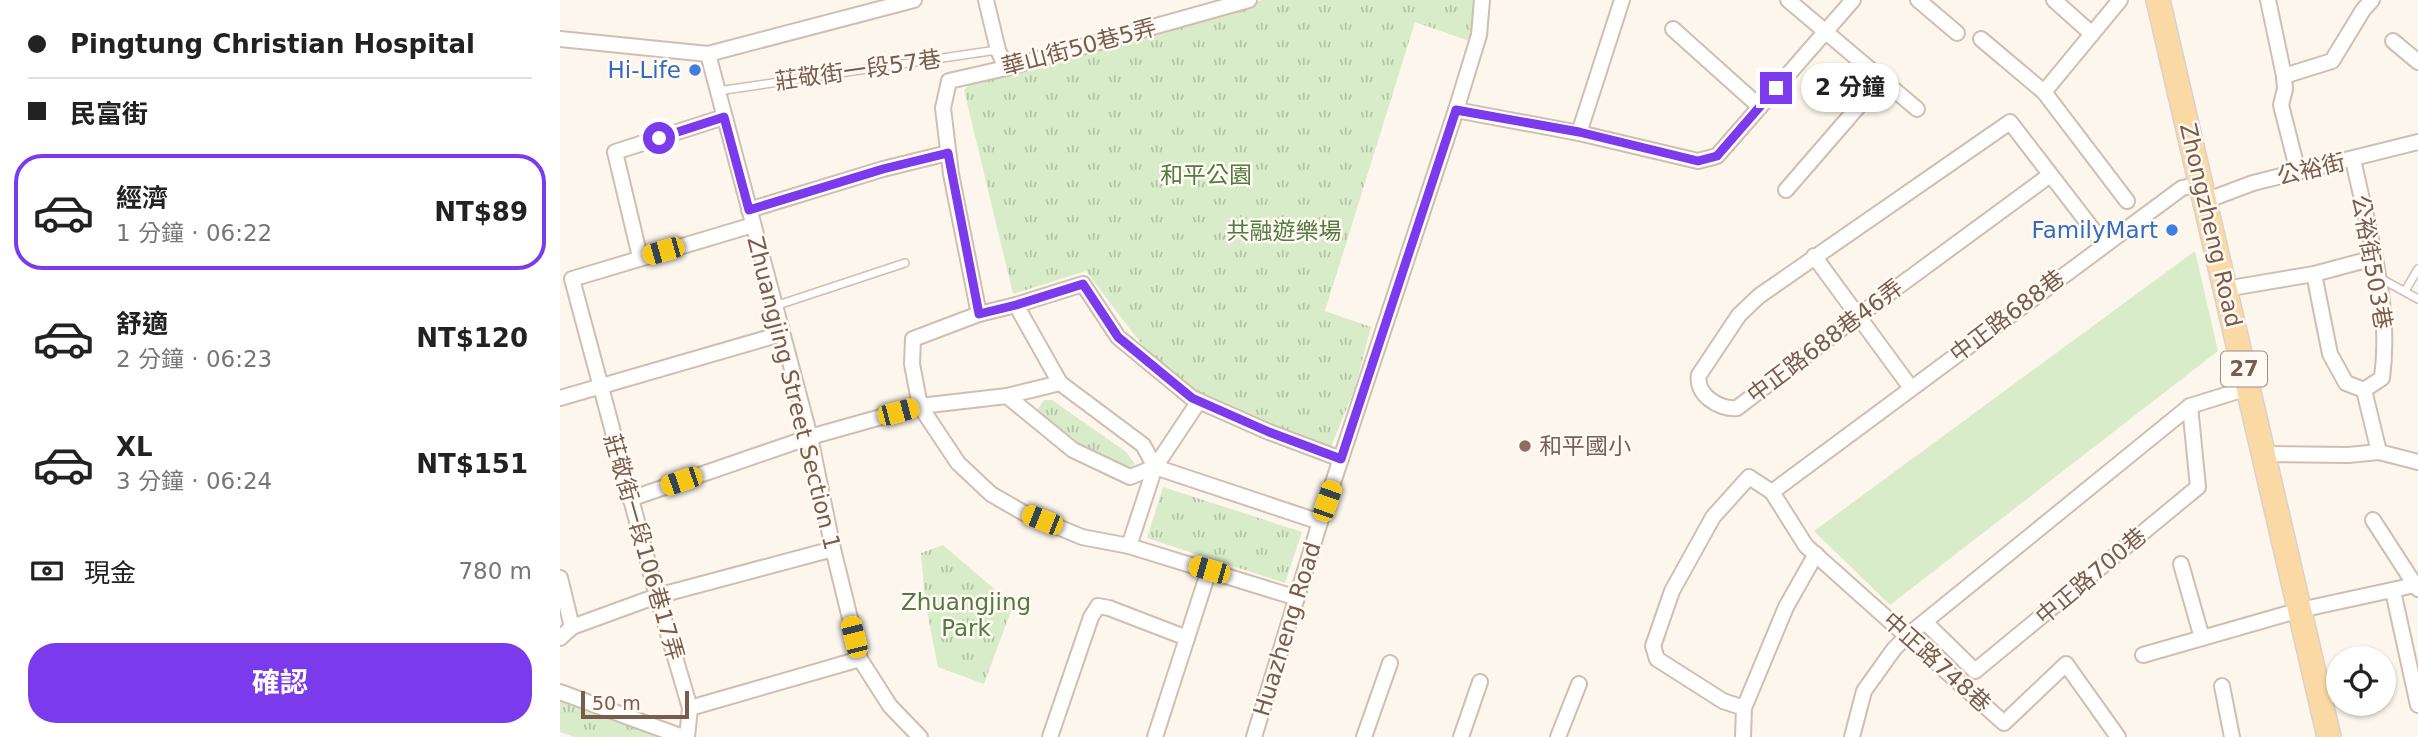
<!DOCTYPE html>
<html lang="zh-TW">
<meta charset="utf-8">
<style>
:root{--surface:#fff;--page:#f6f6f6;--text:#222;--muted:#767676;--line:#e0e0e0;--accent:#7c3aed}
body{margin:0;font-family:"DejaVu Sans","Noto Sans TC",sans-serif;background:var(--page);color:var(--text);height:100vh;display:flex;flex-direction:column;font-size:26px;white-space:nowrap}
*{box-sizing:border-box;margin:0}
p{font-size:23px;color:var(--muted)}
.icon{flex:none;width:38px;height:38px;fill:none;stroke:currentColor;stroke-width:2;stroke-linecap:round;stroke-linejoin:round}
.map{position:relative;flex:1;overflow:hidden}
.drawer{display:flex;flex-direction:column;background:var(--surface);width:560px}
.drawer>*{flex:none}
.hud{display:grid;align-content:center;height:154px;padding:0 28px;background:var(--surface)}
.tools{position:absolute;left:1766px;top:646px;display:grid;gap:14px}
.tools a{display:grid;place-items:center;width:70px;height:70px;border-radius:50%;background:var(--surface);box-shadow:0 2px 5px #0004;font-size:35px}
.scale{position:absolute;left:21px;bottom:18px;width:108px;box-sizing:border-box;padding-left:7px;border:4px solid #7a5c4d;border-top:0;font-size:19px;line-height:24px;white-space:nowrap;color:#7a5c4d;-webkit-text-stroke:5px #fffaf3;paint-order:stroke}
.end{position:absolute;width:32px;height:32px;margin:-16px;border:9px solid #7c3aed;background:#fff;box-shadow:0 0 0 4px #fff}
.from{border-radius:50%}
.bubble{position:absolute;height:49px;border-radius:24px;background:var(--surface);box-shadow:0 2px 5px #0004;font-size:23px;font-weight:700;line-height:49px;text-align:center}
.car{position:absolute;width:21px;height:42px;margin:-21px -10px;border-radius:9px;box-shadow:0 0 5px 2px #0007;background:linear-gradient(#f5c518 24%,#345 0 40%,#f5c518 0 76%,#345 0 86%,#f5c518 0)}
.hud b{display:flex;align-items:center;gap:24px;height:66px;font-size:26px}
.hud b+b{border-top:2px solid var(--line)}
.hud i{width:18px;height:18px;background:var(--text)}
ul{padding:0;list-style:none}
li{display:flex;align-items:center;gap:21px;height:116px;margin:0 14px 10px;padding:0 14px;border:4px solid transparent;border-radius:28px}
li div{flex:1}
li b{display:block;font-size:26px}
li em{font-style:normal;font-weight:700}
li.active{border-color:var(--accent)}
li>.icon{width:63px;height:63px;stroke-width:1.5}
.pay{display:flex;align-items:center;gap:18px;height:77px;padding:0 28px;font-size:26px}
.pay p{margin-inline-start:auto}
.cta{display:flex;gap:14px;margin-top:auto;padding:14px 28px}
.cta a{flex:1;height:80px;border-radius:28px;background:var(--accent);color:#fff;font-size:28px;font-weight:700;line-height:80px;text-align:center}
main{display:flex;flex:1;min-height:0}
.map>svg:first-child{display:block}
</style>
<main>
<section class="drawer">
<div class="hud">
<b><i class="from"></i>Pingtung Christian Hospital</b>
<b><i></i>民富街</b>
</div>
<ul>
<li class="active"><svg class="icon" aria-label="car" viewBox="0 0 24 24"><path d="M5 17H2v-5l4-1 3-4h7l3 4 3 1v5h-3M9 17h6M6 11h13"/><circle cx="7" cy="17" r="2"/><circle cx="17" cy="17" r="2"/></svg><div><b>經濟</b><p>1 分鐘 · 06:22</p></div><em>NT$89</em></li>
<li><svg class="icon" aria-label="car" viewBox="0 0 24 24"><path d="M5 17H2v-5l4-1 3-4h7l3 4 3 1v5h-3M9 17h6M6 11h13"/><circle cx="7" cy="17" r="2"/><circle cx="17" cy="17" r="2"/></svg><div><b>舒適</b><p>2 分鐘 · 06:23</p></div><em>NT$120</em></li>
<li><svg class="icon" aria-label="car" viewBox="0 0 24 24"><path d="M5 17H2v-5l4-1 3-4h7l3 4 3 1v5h-3M9 17h6M6 11h13"/><circle cx="7" cy="17" r="2"/><circle cx="17" cy="17" r="2"/></svg><div><b>XL</b><p>3 分鐘 · 06:24</p></div><em>NT$151</em></li>
</ul>
<div class="pay"><svg class="icon" aria-label="cash" viewBox="0 0 24 24"><path d="M3 7h18v10H3z"/><circle cx="12" cy="12" r="2"/></svg>現金<p>780 m</p></div>
<div class="cta"><a>確認</a></div>
</section>
<div class="map">
<svg width="1858" height="737" viewBox="0 0 1858 737">
<defs>
<pattern id="park-tufts" width="24" height="20" patternUnits="userSpaceOnUse" patternTransform="scale(1.75)"><rect width="24" height="20" fill="#d8ecc9"/><path d="M3 7l-1-3M5 7V3M7 7l1-3M15 17l-1-3M17 17v-4M19 17l1-3" fill="none" stroke="#b4c2a5"/></pattern>
</defs>
<rect width="100%" height="100%" fill="#fdf6ec"/>
<polygon fill="#d8ecc9" points="1635,251 1658,351 1330,605 1254,531"/>
<g fill="url(#park-tufts)">
<path d="M702,0H919L912,42L855,22L765,311L811,327L795,388L770,449C716,428 631,400 593,357C569,330 548,299 526,271L453,294L404,90L415,80Z"/>
<path d="M484,400H492L565,451L575,464L570,468C536,457 508,437 480,416L478,409Z"/>
<polygon points="603,487 742,532 725,583 587,538"/>
<polygon points="383,545 453,605 424,684 378,667 365,601 361,553"/>
<polygon points="0,699 108,737 15,737 0,732"/>
</g>
<g fill="none" stroke-linecap="round" stroke-linejoin="round">
<defs>
<g id="lane">
<polyline points="158,91 437,50"/>
<polyline points="1818,277 1858,299"/>
<polyline points="1845,291 1858,269"/>
<polyline points="215,306 345,263"/>
</g>
<g id="street">
<polyline points="426,0 438,50 446,68"/>
<polyline points="689,0 446,68 389,81 383,108 391,174 419,314 456,305 523,284 558,337 632,398 709,432 781,459"/>
<polyline points="1228,0 1357,109"/>
<polyline points="1358,0 1397,33"/>
<polyline points="1494,0 1532,34"/>
<polyline points="1708,0 1724,76 1725,89 1721,105 1738,172"/>
<polyline points="1113,29 1200,107"/>
<polyline points="0,39 148,54 354,0"/>
<polyline points="1421,39 1484,92 1567,201"/>
<polyline points="1833,41 1858,62"/>
<polyline points="148,54 250,437 273,549 300,659 330,706 360,737"/>
<polyline points="1724,76 1772,61 1803,10 1812,0"/>
<polyline points="1484,92 1560,0"/>
<polyline points="896,110 1019,133 1138,161 1157,156 1293,0"/>
<polyline points="1019,133 1062,0"/>
<path d="M1793,159C1808,231 1832,304 1822,378L1804,390"/>
<path d="M1490,175L1298,316L1177,408C1159,410 1135,394 1139,375L1179,315L1199,296L1450,122L1544,244"/>
<polyline points="1226,190 1323,78"/>
<polyline points="1645,201 1693,183 1858,142"/>
<polyline points="189,210 323,169 388,153"/>
<polyline points="1254,256 1351,388"/>
<polyline points="80,257 55,152 164,117"/>
<polyline points="1754,274 1770,354 1786,383 1804,390"/>
<polyline points="1665,289 1754,274 1814,258"/>
<polyline points="456,305 500,383 583,445 595,467 760,522"/>
<polyline points="419,314 353,339 352,364 360,406 398,463 431,494 462,512 522,537 569,546 737,598"/>
<polyline points="1804,390 1819,452 1858,462"/>
<polyline points="447,396 513,450 570,477 595,467"/>
<polyline points="0,398 221,334"/>
<polyline points="1704,454 1788,455 1819,452"/>
<polyline points="1212,492 1622,188 1641,184"/>
<polyline points="70,499 250,437 360,406 447,396 500,383"/>
<polyline points="1813,520 1855,585"/>
<polyline points="569,546 595,467 639,401"/>
<polyline points="1621,564 1642,638"/>
<polyline points="0,578 12,627"/>
<polyline points="1833,591 1858,705"/>
<polyline points="1365,622 1415,671 1638,487 1630,406"/>
<polyline points="0,638 12,627 97,596 273,549"/>
<polyline points="1583,655 1740,610 1855,585 1858,589"/>
<polyline points="1662,686 1672,737"/>
<polyline points="0,692 123,737"/>
<polyline points="130,708 300,659"/>
<polyline points="1184,708 1163,701 1097,659 1093,646 1112,591 1153,517 1189,477 1212,492 1246,546 1444,723 1506,664 1558,737"/>
<polyline points="127,737 130,708 97,596 12,279 193,225"/>
<polyline points="490,737 531,617 538,606 549,608 627,638"/>
<polyline points="595,737 649,570"/>
<polyline points="694,737 760,522 896,110 919,35 922,0"/>
<polyline points="804,737 830,663"/>
<polyline points="901,737 920,682"/>
<polyline points="998,737 1019,684"/>
<polyline points="1183,737 1184,708 1226,607 1256,554"/>
<polyline points="1292,737 1304,691 1334,649 1347,636 1630,406 1688,388"/>
</g>
<polyline id="primary" points="1598,0 1769,737"/>
</defs>
<use href="#lane" stroke="#d1beb0" stroke-width="10"/>
<use href="#street" stroke="#d1beb0" stroke-width="18"/>
<use href="#primary" stroke="#dad1cd" stroke-width="26"/>
<use href="#lane" stroke="#fff" stroke-width="7"/>
<use href="#street" stroke="#fff" stroke-width="14"/>
<use href="#primary" stroke="#fbd9a5" stroke-width="23"/>
</g>
<g fill="none" stroke-linecap="round" stroke-linejoin="round">
<polyline stroke="#7c3aed" stroke-width="9" points="99,138 164,117 189,210 323,169 388,153 419,314 456,305 523,284 558,337 632,398 709,432 781,459 896,110 1019,132 1138,161 1157,156 1216,88"/>
</g>
<g fill="#3f7fe0" stroke="#fffaf3" stroke-width="2.5">
<circle cx="135" cy="70" r="7"/>
<circle cx="1612" cy="230" r="7"/>
</g>
<circle fill="#8d6e63" stroke="#fffaf3" stroke-width="2.5" cx="965" cy="446" r="7"/>
<g text-anchor="middle" dominant-baseline="central" stroke-width="5" stroke-linejoin="round" paint-order="stroke">
<rect fill="#fffaf3" stroke="#a28b7f" stroke-width="2" x="1661" y="351.5" width="46" height="35" rx="5"/>
<g font-size="21" font-weight="bold" fill="#7a5c4d">
<text x="1684" y="369">27</text>
</g>
<g font-size="23" fill="#7a5c4d" stroke="#fffaf3">
<text transform="translate(519 47) rotate(-15)">華山街50巷5弄</text>
<text transform="translate(298 70) rotate(-8)">莊敬街一段57巷</text>
<text transform="translate(1751 169) rotate(-13)">公裕街</text>
<text transform="translate(1651 225) rotate(77)">Zhongzheng Road</text>
<text transform="translate(1812 262) rotate(80)">公裕街503巷</text>
<text transform="translate(1447 316) rotate(-37)">中正路688巷</text>
<text transform="translate(1265 341) rotate(-37)">中正路688巷46弄</text>
<text transform="translate(234 393) rotate(76)">Zhuangjing Street Section 1</text>
<text transform="translate(84 547) rotate(74)">莊敬街一段106巷17弄</text>
<text transform="translate(1531 576) rotate(-40)">中正路700巷</text>
<text transform="translate(727 629) rotate(-73)">Huazheng Road</text>
<text transform="translate(1377 662) rotate(42)">中正路748巷</text>
</g>
<g font-size="23" fill="#366cbe" stroke="#fffaf3" text-anchor="end">
<text x="121" y="70">Hi-Life</text>
<text x="1598" y="230">FamilyMart</text>
</g>
<g font-size="23" fill="#537a41" stroke="#fffaf3">
<text x="646" y="175">和平公園</text>
<text x="724" y="231">共融遊樂場</text>
<text x="406" y="602">Zhuangjing<tspan x="406" dy="26">Park</tspan></text>
</g>
<g font-size="23" fill="#785e54" stroke="#fffaf3" text-anchor="start">
<text x="979" y="446">和平國小</text>
</g>
</g>
</svg>
<div class="tools">
<a><svg class="icon" aria-label="locate" viewBox="0 0 24 24"><circle cx="12" cy="12" r="6"/><path d="M12 2v4M12 18v4M2 12h4M18 12h4"/></svg></a>
</div>
<div class="scale">50 m</div>
<i class="end from" style="left:99px;top:138px"></i>
<i class="end" style="left:1216px;top:88px"></i>
<div class="bubble" style="left:1241px;top:63px;width:98px">2 分鐘</div>
<i class="car" style="left:103px;top:251px;rotate:254deg"></i>
<i class="car" style="left:338px;top:412px;rotate:75deg"></i>
<i class="car" style="left:121px;top:481px;rotate:251deg"></i>
<i class="car" style="left:767px;top:501px;rotate:19deg"></i>
<i class="car" style="left:482px;top:520px;rotate:292deg"></i>
<i class="car" style="left:649px;top:570px;rotate:286deg"></i>
<i class="car" style="left:294px;top:637px;rotate:346deg"></i>
</div>
</main>
